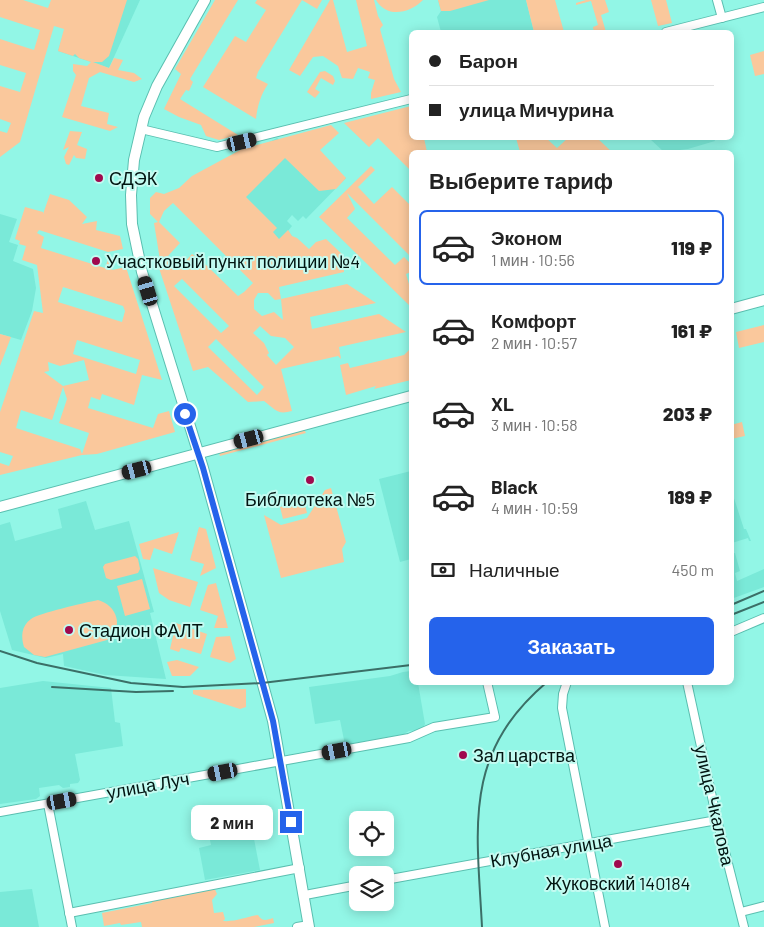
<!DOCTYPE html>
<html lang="ru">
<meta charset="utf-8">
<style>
:root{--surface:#fff;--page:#f2f2f2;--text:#222;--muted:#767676;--line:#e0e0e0;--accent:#2563eb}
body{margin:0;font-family:Barlow,sans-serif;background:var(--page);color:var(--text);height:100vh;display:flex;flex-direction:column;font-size:19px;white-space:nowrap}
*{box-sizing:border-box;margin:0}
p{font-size:16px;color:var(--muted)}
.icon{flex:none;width:28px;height:28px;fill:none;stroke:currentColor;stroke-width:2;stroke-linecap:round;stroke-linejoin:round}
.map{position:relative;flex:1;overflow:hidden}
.side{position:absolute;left:409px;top:150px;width:325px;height:535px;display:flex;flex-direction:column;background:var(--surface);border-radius:8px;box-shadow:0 2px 12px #0003}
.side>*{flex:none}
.hud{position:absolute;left:409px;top:30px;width:325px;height:110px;border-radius:8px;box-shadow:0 2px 12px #0003;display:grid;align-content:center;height:110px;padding:0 20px;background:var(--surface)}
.tools{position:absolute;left:349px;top:811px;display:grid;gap:10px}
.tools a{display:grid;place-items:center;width:45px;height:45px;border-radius:8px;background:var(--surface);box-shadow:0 2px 12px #0003;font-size:25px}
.end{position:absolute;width:22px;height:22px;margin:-11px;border:6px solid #2563eb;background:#fff;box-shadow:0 0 0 2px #fff}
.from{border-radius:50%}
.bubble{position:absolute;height:35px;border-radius:8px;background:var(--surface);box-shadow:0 2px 12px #0003;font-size:16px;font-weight:800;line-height:35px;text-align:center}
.car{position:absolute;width:15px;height:30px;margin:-15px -8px;border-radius:6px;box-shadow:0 0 4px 1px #0007;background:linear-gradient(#222 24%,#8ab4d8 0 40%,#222 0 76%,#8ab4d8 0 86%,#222 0)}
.hud b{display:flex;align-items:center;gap:18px;height:48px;font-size:19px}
.hud b+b{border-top:1px solid var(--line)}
.hud i{width:12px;height:12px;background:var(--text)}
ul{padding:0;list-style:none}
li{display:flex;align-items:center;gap:15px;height:75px;margin:0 10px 8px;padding:0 10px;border:2px solid transparent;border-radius:8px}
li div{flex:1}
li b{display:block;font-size:19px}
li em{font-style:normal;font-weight:800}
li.active{border-color:var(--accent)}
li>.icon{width:45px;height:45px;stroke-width:1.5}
h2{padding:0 20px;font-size:22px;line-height:60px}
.pay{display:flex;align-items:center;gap:12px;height:55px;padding:0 20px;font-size:19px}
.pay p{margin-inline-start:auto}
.action{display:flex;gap:10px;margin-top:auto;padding:10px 20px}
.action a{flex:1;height:58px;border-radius:8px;background:var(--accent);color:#fff;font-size:20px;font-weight:800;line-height:58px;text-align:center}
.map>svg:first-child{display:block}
</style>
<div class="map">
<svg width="764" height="927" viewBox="0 0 764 927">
<rect width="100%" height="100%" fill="#92f6e6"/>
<g fill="#7ae9d8">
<polygon points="74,0 140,0 109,68 58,51"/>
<polygon points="438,0 526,0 534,32 441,32 437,17 441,11"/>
<polygon points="277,138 346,178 306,219 303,216 298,221 292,215 287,221 292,226 288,231 292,236 264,264 201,178"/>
<polygon points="649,138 714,138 715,141 688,149 664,152"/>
<polygon points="0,214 17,219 9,242 18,245 13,261 33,269 36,288 32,311 21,340 0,334"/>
<polygon points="411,471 411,559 400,562 379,479"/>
<polygon points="731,489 744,529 746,529 751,541 749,541 748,538 732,543 731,546"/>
<polygon points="86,501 95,530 129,521 154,612 150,613 166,679 105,675 64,666 63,654 46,658 12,650 0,611 0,525 10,522 15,541 62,528 58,509"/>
<polygon points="735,553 740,571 735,573 737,581 764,569 764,587 731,599 731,554"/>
<polygon points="411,671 411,682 418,683 425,724 422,730 409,731 404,734 345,745 340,720 315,724 309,687 390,676 403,672"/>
<polygon points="43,681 111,688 115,722 120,723 123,746 75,754 80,780 78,783 70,784 70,787 63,788 59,785 39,788 40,796 36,799 0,804 0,688"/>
<polygon points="249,813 260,870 205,880 199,848 211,845 206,821"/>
<polygon points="32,889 39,927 0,927 0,892"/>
</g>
<g fill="#fac89c" fill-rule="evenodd">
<polygon points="0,0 23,0 48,8 51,0 127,0 109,56 102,62 93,62 109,68 114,58 123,60 118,70 134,73 142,79 134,82 100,72 89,78 81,106 109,113 107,124 118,127 110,131 62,117 76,75 73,71 73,64 87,66 91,62 79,58 75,54 73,56 58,51 64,29 54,26 20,142 0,157 0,131 7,133 11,123 0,119 0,86 20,92 26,73 0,65 0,39 34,50 40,30 0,17"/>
<polygon points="215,0 238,0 190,79 193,82 189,91 186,90 180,99 238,135 219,140 206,136 201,125 179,117 164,109 181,74 175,69"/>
<path d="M257,0H322L317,9L302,0L258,72L256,78L268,84C261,94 257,107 256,119L203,87L235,36L246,42L266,10L255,3Z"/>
<polygon points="330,0 333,0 347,52 367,46 356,0 374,0 378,16 383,25 380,29 394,79 401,92 371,99 371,93 375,80 368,78 370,72 358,68 353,79 342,78 338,66 323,56 313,57 300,76 289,70"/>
<path d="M376,0H423C410,13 387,19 376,0Z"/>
<polygon points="438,0 489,0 450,11 441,11"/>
<polygon points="526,0 555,0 564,32 534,32"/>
<polygon points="586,0 605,0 609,12 601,15 606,32 594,32 593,27 598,25 591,1 576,5 576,3"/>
<polygon points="651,0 666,0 672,23 658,26"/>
<polygon points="764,51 764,74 755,76 750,55"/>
<polygon points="325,71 333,76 335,81 333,85 321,78 315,89 320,92 315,98 307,92 320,72"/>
<polygon points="411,106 411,138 424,138 427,152 411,152 411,171 378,138 369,147 344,123"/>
<path d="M331,125L339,133L320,150L346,178L336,189L319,191L285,158L246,197L277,228L273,232L279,239L288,230L292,236L297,238L309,249L316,242L326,239L343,255L344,272L279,287L281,299L347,284L376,303L310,317L312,329L379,314L406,332L339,347L341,359L338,356L281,369L292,411C277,415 276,410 264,401L248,402L208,367L193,371L157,262L160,260L154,223L158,222L150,214V198L156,192L164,194L179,188L192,176L242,149ZM173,203L253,283L244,292L238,296L202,261L192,254L180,267L168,256L180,243L159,222L164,211ZM182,279L229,326L221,333L174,286ZM258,293H268L275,300L281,299L283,320L274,312L262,316L254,309V300ZM260,326L271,336L285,338L294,347L276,365L267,355L269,353L264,343L253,333ZM216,339L264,387L257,395L208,347Z"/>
<polygon points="70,131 82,132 77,145 87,149 85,159 76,158 74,155 69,165 66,164 64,157 69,147 63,150"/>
<polygon points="516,138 546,138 557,148 568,138 597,138 612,152 520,152"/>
<polygon points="371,166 375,170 358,187 374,204 392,187 411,206 411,257 347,193 355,209 347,218 395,265 404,257 411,264 411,272 406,274 411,291 411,307 319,217"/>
<path d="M50,194L69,200L87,217L82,224L97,221L96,230L120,236L123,249L108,252L39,230L37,233L44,237L41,248L105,268L109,257L112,270L126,267L162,380L142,375L134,405L102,394L100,400L91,397L88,408L153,428L158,414L169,411L175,432L97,454L82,455L0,475V463L9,466L13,456L0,452V412L34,311L43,313L37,265L22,260L26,246L19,244L20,241L15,239L25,207L43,212V214ZM63,287L123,306L125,311L122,322L58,302ZM77,340L140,360L136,374L73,354ZM84,360L89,380L63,386L44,372L49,371L48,362L60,366ZM63,387L67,399L59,423L89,433L82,454L80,449L16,428L21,410L52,420Z"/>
<polygon points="764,325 764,342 739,348 736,332"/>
<polygon points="0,334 11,337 0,366"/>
<polygon points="411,348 411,380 374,389 376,386 346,395 340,365 348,363 350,368 404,355"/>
<polygon points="742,422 745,436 731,439 731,425"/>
<polygon points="303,428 306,433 220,456 219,453"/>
<polygon points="331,488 346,542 342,549 344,562 281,578 264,515 281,525 307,518 325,490"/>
<polygon points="304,501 307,513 283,519 280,507"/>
<polygon points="199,527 206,529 216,568 200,576 204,564 190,560"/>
<polygon points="179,532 172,554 154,548 150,560 143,559 139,544"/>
<polygon points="135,556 138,559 140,569 138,573 111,580 106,578 103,567 105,564"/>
<polygon points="153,568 198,582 190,607 169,600 159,593"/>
<polygon points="142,579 150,609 125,616 117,586"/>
<polygon points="216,583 228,628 214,628 218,616 200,610 208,585"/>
<path d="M98,600C117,605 125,628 107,640L45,657L34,655L24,647C21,637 21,626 31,619C39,613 84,603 98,600Z"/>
<polygon points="176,623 207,634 201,654 181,648 179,652 170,649"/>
<polygon points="230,636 236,659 230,663 210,657 216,637"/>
<polygon points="177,660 199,667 190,676 172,676 167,662"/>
<polygon points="246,689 246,707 240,709 193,694 193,690"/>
<path d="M213,885L217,894L212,900L214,913L223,912L225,919L223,921C236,922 246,917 258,915C262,922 267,920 273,918L274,923L254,927H142L141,922L121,925L120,923L104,926L102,913L152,903L151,897Z"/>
</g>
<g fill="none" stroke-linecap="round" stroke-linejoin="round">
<defs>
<g id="minor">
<polyline points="717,0 722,18"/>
<polyline points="666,32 764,7"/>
<polyline points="141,129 217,147 411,99"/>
<polyline points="731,632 764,618"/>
<polyline points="567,682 563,694 562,708 605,927"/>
<polyline points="687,682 717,820 744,927"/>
<polyline points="48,804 72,927"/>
<polyline points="0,812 409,738 434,727 495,717 487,682"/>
<polyline points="385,880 717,820"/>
<polyline points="305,895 358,885"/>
<polyline points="741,912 764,906"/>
<polyline points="69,913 300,868"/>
<polyline points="297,927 309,925"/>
</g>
<g id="major">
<polyline points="205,0 157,86 144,117 134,160 131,195 132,224 142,272 203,468 273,721 309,927"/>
<polyline points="731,309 764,300"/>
<polyline points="0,507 411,396"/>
</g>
</defs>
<use href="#minor" stroke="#5abfb0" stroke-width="10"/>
<use href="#major" stroke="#5abfb0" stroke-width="12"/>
<use href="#minor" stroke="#fff" stroke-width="8"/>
<use href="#major" stroke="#fff" stroke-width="10"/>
<g stroke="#3b6f67" stroke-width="2">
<polyline points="731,605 764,591"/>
<polyline points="731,615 764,602"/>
<polyline points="0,651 37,663 131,683 183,687 262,683 411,665"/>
<polyline points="52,687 136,692 173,691"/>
<path d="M482,927C477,828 462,754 547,682"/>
</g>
</g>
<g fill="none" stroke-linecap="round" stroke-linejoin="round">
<polyline stroke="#2563eb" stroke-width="6" points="185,414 203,468 273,721 291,822"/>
</g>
<g fill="#a0094e" stroke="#c3fbf1" stroke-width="2">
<circle cx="99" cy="178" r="5"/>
<circle cx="96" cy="261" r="5"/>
<circle cx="310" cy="480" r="5"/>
<circle cx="69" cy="630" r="5"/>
<circle cx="463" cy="755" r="5"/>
<circle cx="618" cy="864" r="5"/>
</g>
<g text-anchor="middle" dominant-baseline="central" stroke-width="4" stroke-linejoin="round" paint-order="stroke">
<g font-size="18" fill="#021512" stroke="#c3fbf1" text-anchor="start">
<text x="109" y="178">СДЭК</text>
<text x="106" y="261">Участковый пункт полиции №4</text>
<text x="310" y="499" text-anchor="middle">Библиотека №5</text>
<text x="79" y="630">Стадион ФАЛТ</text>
<text x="473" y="755">Зал царства</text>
<text x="618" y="883" text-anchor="middle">Жуковский 140184</text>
</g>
<g font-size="18" fill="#021512" stroke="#c3fbf1">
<text transform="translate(148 785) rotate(-10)">улица Луч</text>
<text transform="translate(715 805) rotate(77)">улица Чкалова</text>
<text transform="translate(551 850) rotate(-10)">Клубная улица</text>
</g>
</g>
</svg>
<div class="tools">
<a><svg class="icon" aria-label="locate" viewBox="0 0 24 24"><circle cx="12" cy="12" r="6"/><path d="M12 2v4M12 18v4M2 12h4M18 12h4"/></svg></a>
<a><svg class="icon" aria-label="layers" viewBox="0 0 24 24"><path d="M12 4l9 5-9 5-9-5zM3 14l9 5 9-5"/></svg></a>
</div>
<i class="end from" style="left:185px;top:414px"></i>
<i class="end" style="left:291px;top:822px"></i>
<div class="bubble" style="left:191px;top:805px;width:82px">2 мин</div>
<i class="car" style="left:242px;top:142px;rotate:77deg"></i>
<i class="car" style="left:148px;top:291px;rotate:343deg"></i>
<i class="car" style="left:249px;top:439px;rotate:255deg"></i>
<i class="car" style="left:137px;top:470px;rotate:255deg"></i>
<i class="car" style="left:337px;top:751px;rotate:259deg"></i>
<i class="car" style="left:223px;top:772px;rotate:259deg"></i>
<i class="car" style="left:62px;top:801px;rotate:80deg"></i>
<div class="hud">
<b><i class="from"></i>Барон</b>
<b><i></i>улица Мичурина</b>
</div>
<section class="side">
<h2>Выберите тариф</h2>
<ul>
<li class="active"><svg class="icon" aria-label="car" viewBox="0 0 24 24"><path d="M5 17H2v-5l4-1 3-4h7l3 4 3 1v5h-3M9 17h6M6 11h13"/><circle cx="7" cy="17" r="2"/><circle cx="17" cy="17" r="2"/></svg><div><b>Эконом</b><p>1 мин · 10:56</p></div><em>119 ₽</em></li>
<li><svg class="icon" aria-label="car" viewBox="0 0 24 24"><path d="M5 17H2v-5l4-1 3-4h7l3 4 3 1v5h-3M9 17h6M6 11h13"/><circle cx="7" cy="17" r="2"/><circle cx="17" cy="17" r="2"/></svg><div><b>Комфорт</b><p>2 мин · 10:57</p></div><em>161 ₽</em></li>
<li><svg class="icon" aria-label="car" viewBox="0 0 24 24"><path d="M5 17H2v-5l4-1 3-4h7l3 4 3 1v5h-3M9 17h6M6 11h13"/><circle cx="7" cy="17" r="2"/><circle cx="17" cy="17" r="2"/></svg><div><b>XL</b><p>3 мин · 10:58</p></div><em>203 ₽</em></li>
<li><svg class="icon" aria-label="car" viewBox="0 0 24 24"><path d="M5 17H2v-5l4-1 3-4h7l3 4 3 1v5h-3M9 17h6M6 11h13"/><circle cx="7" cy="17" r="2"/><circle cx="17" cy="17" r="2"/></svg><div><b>Black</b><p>4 мин · 10:59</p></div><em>189 ₽</em></li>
</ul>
<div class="pay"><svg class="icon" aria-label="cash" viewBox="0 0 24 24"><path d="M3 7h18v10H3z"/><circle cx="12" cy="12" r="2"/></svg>Наличные<p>450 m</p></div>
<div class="action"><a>Заказать</a></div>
</section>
</div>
